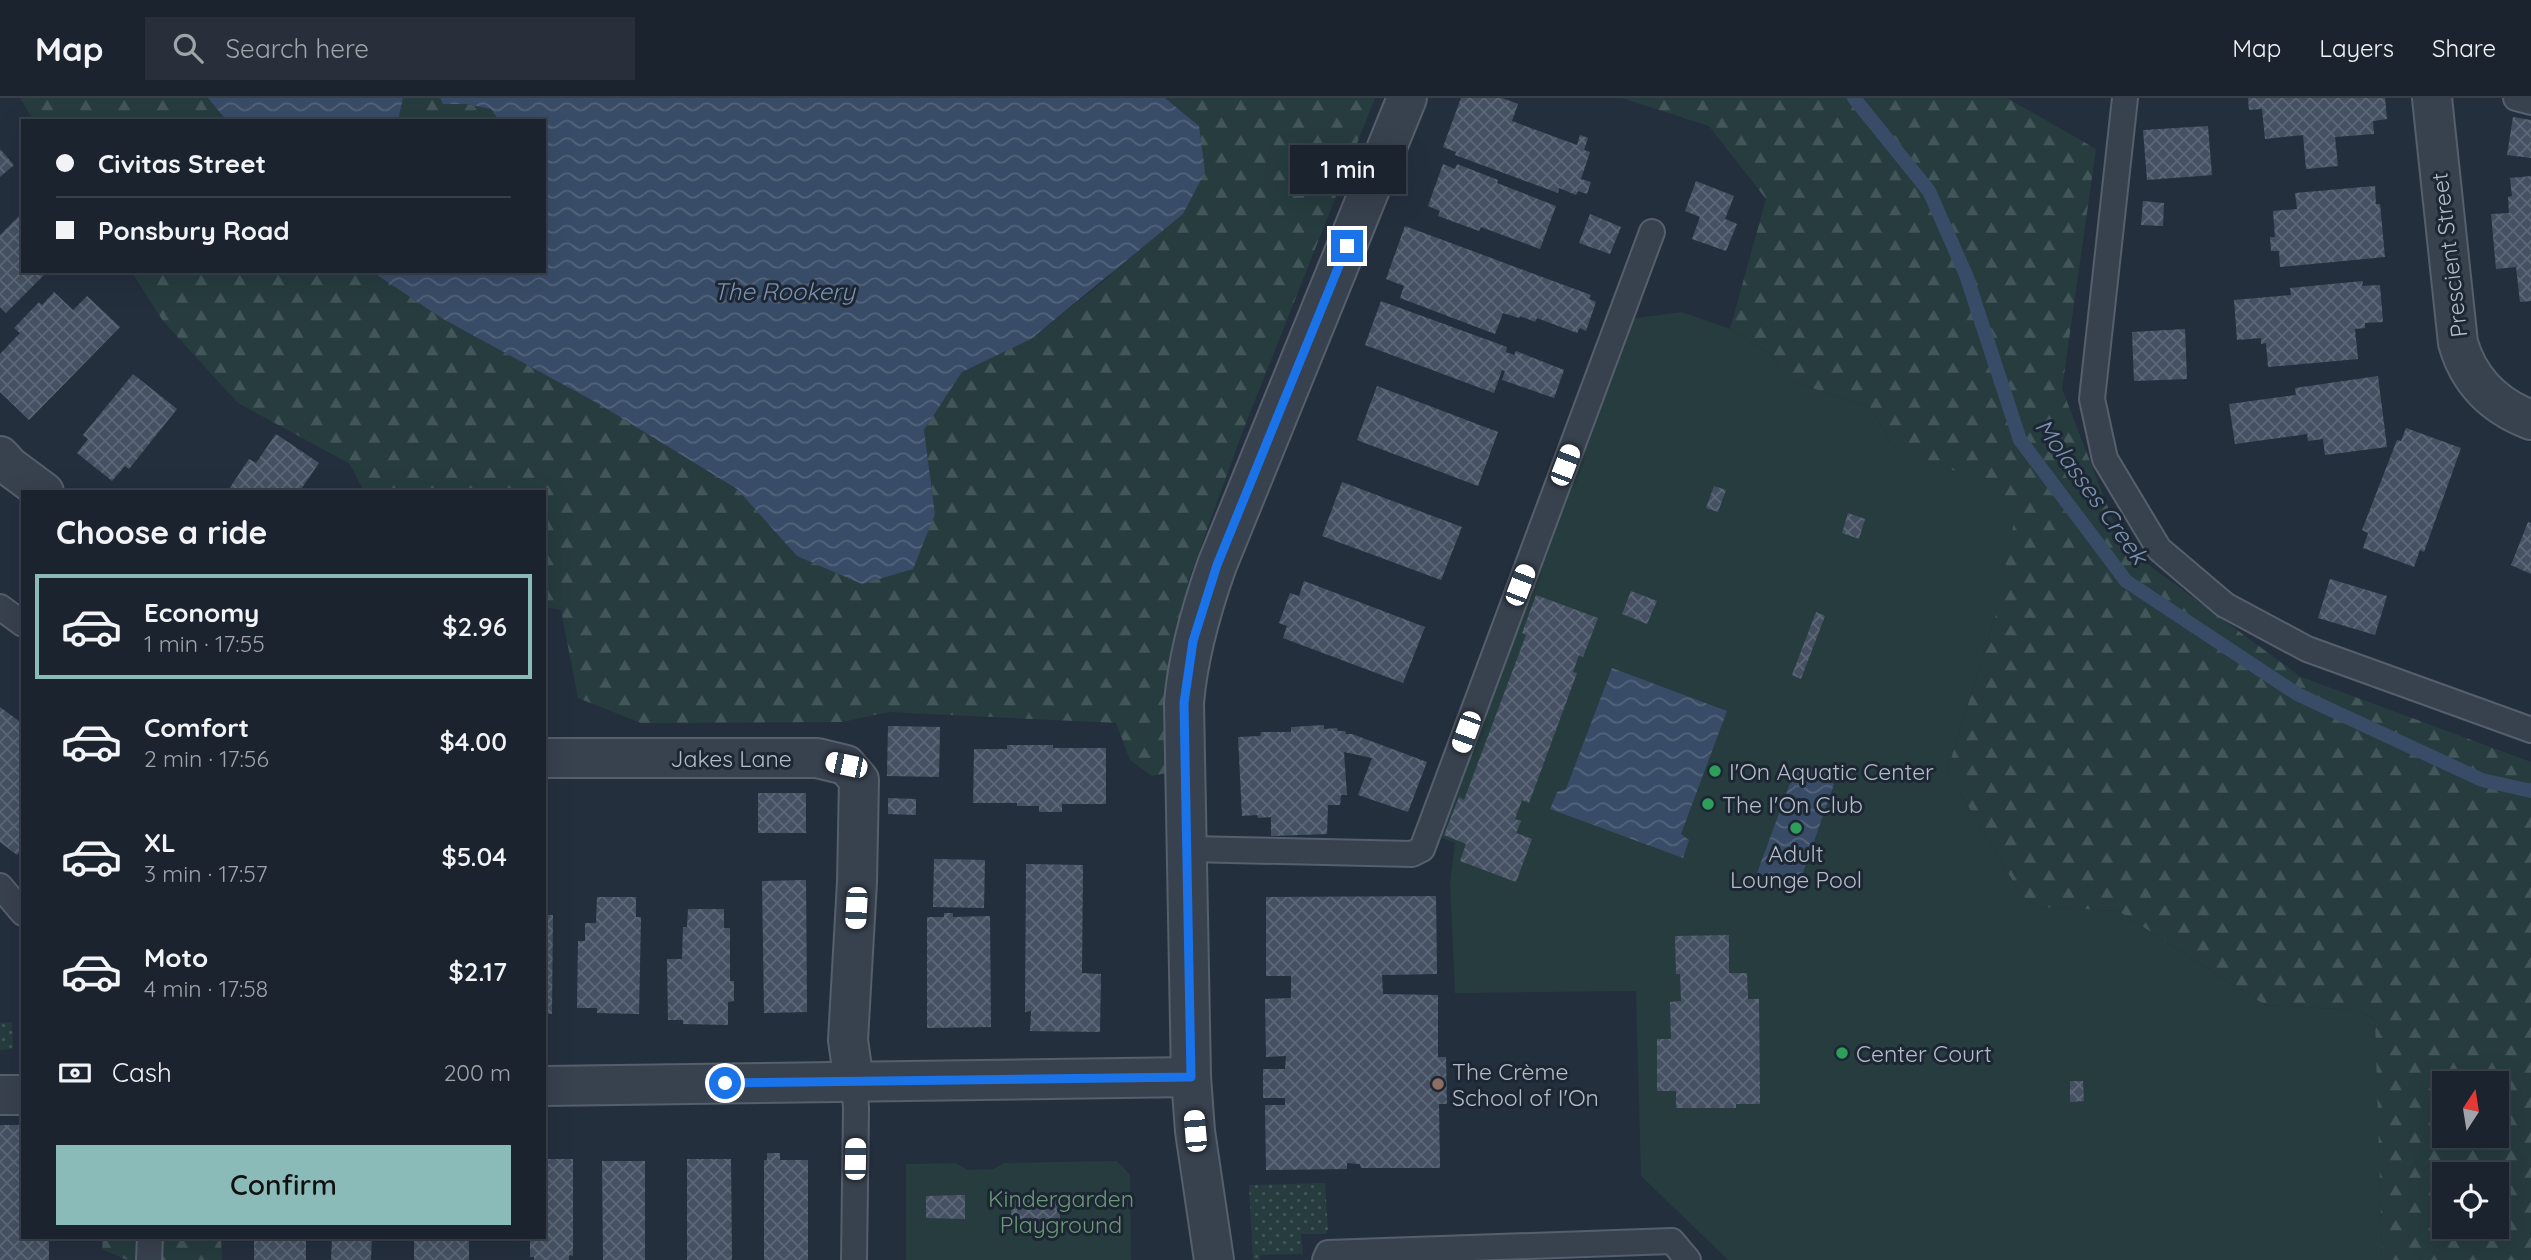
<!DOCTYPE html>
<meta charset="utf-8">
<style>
:root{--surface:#1b232e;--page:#282f3a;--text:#f1f3f6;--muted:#a0a4aa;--line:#39404a;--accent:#8bbbb9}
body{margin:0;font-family:Quicksand,sans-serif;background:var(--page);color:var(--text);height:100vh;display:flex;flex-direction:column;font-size:26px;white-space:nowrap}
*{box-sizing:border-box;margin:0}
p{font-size:23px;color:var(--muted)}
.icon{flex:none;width:38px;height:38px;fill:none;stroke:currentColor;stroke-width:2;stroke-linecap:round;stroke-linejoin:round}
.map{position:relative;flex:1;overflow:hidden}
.panel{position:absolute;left:21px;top:392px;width:525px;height:749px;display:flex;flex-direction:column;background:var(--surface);border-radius:0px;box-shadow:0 7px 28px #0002,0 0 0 2px var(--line)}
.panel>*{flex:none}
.hud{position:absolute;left:21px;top:21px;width:525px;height:154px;border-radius:0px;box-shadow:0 7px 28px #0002,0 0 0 2px var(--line);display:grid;align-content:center;height:154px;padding:0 35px;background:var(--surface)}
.needle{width:46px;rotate:12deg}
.controls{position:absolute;left:2432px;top:973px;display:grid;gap:14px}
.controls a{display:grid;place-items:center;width:77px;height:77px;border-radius:0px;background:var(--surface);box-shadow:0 7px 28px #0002,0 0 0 2px var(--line);font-size:35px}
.end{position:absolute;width:32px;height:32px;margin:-16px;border:9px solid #1a73e8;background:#fff;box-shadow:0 0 0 4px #fff}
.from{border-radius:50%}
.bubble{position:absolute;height:49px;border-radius:0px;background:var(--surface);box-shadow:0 7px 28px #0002,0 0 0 2px var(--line);font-size:23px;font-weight:600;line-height:49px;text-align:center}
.car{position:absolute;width:21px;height:42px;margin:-21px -10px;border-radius:9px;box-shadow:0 0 5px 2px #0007;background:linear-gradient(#fff 24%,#345 0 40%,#fff 0 76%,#345 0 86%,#fff 0)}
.hud b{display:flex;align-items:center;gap:24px;height:66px;font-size:26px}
.hud b+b{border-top:2px solid var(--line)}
.hud i{width:18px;height:18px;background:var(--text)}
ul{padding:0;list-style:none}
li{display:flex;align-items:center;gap:21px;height:105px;margin:0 14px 10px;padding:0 21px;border:4px solid transparent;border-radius:0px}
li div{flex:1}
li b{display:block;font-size:26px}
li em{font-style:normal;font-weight:600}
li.current{border-color:var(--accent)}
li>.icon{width:63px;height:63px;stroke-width:1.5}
h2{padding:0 35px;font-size:32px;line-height:84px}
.pay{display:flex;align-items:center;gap:18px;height:77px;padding:0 35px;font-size:26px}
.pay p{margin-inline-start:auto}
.primary-button{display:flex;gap:14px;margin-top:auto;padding:14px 35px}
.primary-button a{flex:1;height:80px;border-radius:0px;background:var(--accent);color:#111;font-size:28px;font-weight:600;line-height:80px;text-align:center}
header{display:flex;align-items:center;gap:42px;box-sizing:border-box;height:98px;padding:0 35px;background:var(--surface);border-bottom:2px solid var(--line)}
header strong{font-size:33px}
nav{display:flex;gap:38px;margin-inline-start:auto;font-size:24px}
.search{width:490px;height:63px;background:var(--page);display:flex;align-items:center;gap:18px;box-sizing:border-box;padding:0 24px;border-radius:0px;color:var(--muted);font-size:26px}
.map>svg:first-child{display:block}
</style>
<header>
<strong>Map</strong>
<div class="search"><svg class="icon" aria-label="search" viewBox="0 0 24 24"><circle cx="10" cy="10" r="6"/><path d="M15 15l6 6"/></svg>Search here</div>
<nav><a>Map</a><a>Layers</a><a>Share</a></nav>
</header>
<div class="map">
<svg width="2531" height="1162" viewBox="0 0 2531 1162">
<defs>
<pattern id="grass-dots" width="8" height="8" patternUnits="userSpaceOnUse" patternTransform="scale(1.75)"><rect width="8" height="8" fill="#263c3f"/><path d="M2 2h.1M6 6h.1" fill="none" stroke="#435659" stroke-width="1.8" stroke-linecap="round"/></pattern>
<pattern id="forest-firs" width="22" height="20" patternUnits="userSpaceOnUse" patternTransform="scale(1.75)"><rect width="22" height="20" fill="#263c3f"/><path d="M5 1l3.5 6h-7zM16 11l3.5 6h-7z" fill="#435659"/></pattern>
<pattern id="water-waves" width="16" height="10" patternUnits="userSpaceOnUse" patternTransform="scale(1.75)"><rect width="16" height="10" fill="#394c67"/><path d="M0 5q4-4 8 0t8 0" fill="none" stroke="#53647b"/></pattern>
<pattern id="building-cross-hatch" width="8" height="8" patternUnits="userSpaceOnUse" patternTransform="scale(1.75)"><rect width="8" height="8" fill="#455162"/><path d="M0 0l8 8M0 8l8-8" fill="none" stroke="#5d6877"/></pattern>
</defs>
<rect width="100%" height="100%" fill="#242f3e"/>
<g fill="url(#grass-dots)">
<polygon points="12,924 13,951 0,952 0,925"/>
<polygon points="1325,1085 1328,1131 1326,1136 1301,1136 1303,1156 1260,1157 1260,1162 1253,1162 1249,1087"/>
</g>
<g fill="url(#forest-firs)" fill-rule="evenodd">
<polygon points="20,0 208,0 227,23 34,23"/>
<polygon points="403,0 440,0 444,6 466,6 491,11 499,23 398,23"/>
<polygon points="1165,0 1375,0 1244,330 1189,481 1170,554 1176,673 1152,678 1130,662 1116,625 889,614 842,624 641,625 578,600 561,512 544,509 544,394 364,394 350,366 238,305 163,223 131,173 371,173 443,221 597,305 737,391 797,458 935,416 924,332 962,274 1031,241 1109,179 1199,28"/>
<path d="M1622,0H2007L2096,51L2062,291L2123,448L2301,579L2531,664V1162H2382L2374,920L2356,912L2265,907L2118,813L2035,809L2021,797L1947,673L1996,516L1970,378L1898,354L1869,309L1790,283L1770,256L1730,231L1766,101L1709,28ZM2445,985H2497V1038H2445ZM2445,1076H2497V1129H2445Z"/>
<polygon points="103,1139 221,1139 222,1162 127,1162 102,1151"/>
</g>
<g fill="#263c3f">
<polygon points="1682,214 1730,231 1770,256 1790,283 1869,309 1898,354 1970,378 2015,418 1996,516 1947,673 2021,797 2035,809 2118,813 2265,907 2356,912 2375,921 2382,1162 1728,1162 1641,1078 1636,893 1455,895 1450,786 1455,745 1437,738 1629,221"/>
<polygon points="1117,1063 1130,1077 1131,1162 906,1162 906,1066 955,1065 968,1072 993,1071 1004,1065"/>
</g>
<g fill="url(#water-waves)">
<polygon points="208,0 403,0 398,23 227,23"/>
<polygon points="440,0 1165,0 1199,28 1205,74 1183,116 1031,241 962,274 924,332 935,416 913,471 862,486 797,458 737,391 597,305 443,221 371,173 544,173 544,23 499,23 491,11 466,6 443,6"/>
<polygon points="1612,570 1727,613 1681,736 1689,742 1683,760 1550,711 1557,694 1566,691"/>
<polygon points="1807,670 1826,676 1824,682 1834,686 1798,789 1757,775 1795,672 1805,675"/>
</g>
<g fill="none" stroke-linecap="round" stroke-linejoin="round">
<polyline stroke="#394c67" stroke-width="14" points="1854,0 1929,93 1966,177 2020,342 2126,483 2297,596 2482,682 2531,693"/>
</g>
<g fill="url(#building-cross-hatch)">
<polygon points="1461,0 1502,0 1518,6 1512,23 1577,47 1580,37 1588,40 1584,52 1590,54 1581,81 1591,84 1587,96 1578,93 1576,97 1559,90 1558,95 1455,57 1456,54 1443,49"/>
<polygon points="2248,0 2385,0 2387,21 2373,23 2374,36 2335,39 2338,68 2306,71 2303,37 2265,41 2262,11 2249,12"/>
<polygon points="2513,19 2531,22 2531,60 2507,57"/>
<polygon points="2208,28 2212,77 2147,82 2143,32"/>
<polygon points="0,51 14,67 0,79"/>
<polygon points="1443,66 1455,71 1457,66 1498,82 1497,85 1556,108 1540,151 1481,129 1479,133 1438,118 1440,113 1428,108"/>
<polygon points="2531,78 2531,203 2520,204 2516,169 2496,171 2491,116 2509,115 2508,99 2512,98 2510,80"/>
<polygon points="1696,83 1734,98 1725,121 1737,126 1726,153 1692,141 1700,119 1685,113"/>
<polygon points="2375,88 2376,106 2380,106 2385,159 2280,169 2279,153 2271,153 2270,139 2275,139 2273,113 2297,111 2295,95"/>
<polygon points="2143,103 2164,105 2163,128 2141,127"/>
<polygon points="23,114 23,173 48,173 6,215 0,209 0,137"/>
<polygon points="1590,116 1621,129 1610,156 1579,145"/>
<polygon points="1405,128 1591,197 1589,201 1596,204 1586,233 1580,230 1577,235 1537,220 1535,224 1520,218 1519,220 1503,215 1495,236 1400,200 1404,188 1386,181"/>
<polygon points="2363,183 2362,188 2380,187 2383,224 2365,225 2365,230 2355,231 2358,261 2268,269 2266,245 2261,246 2261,240 2237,242 2234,202 2291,197 2290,190"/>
<polygon points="54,194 73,212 87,198 120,229 29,322 0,294 0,256 20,235 14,230 39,204 42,207"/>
<polygon points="1381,203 1507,249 1506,254 1514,257 1516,253 1564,272 1554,300 1502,282 1505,273 1502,272 1494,295 1365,247"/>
<polygon points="2185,231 2187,281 2134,283 2132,234"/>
<polygon points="133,276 177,311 129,371 125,368 112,383 77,355 88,341 83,337"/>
<polygon points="2378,278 2387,349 2325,357 2323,341 2308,343 2307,336 2235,346 2229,306 2296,297 2295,290"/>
<polygon points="1377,288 1498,334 1478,388 1357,342"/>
<polygon points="2406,330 2461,350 2424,454 2420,452 2414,469 2363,450 2368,435 2362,432 2397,342 2401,343"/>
<polygon points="276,336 319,365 299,394 227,394 249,361 256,365"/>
<polygon points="1342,384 1462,429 1441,482 1322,438"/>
<polygon points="1714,388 1726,392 1718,414 1706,410"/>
<polygon points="1848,415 1865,421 1859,441 1842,435"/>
<polygon points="2528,424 2531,425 2531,476 2511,467"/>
<polygon points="2330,481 2387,498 2375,537 2318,520"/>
<polygon points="1304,483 1425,529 1403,585 1283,540 1287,528 1279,525 1290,495 1299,498"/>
<polygon points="1631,493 1657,503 1647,526 1622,516"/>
<polygon points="1536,497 1598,520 1583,559 1579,557 1573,574 1577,575 1529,705 1522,702 1515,721 1521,723 1516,735 1532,741 1516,784 1460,763 1466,746 1444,737 1459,699 1464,702 1526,537 1522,535"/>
<polygon points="1816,514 1825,518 1801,581 1792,577"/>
<polygon points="0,609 23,626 23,750 17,757 0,744"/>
<polygon points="1324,627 1324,631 1337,630 1338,633 1345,633 1346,636 1352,636 1427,664 1408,714 1358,697 1372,660 1344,654 1347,697 1341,697 1340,707 1328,707 1327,736 1271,738 1271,719 1258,720 1257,717 1242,718 1238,639 1260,638 1261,634 1291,634 1291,629"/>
<polygon points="888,628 940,629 939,679 887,678"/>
<polygon points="1007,647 1053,647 1053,650 1106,650 1106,706 1062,706 1062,714 1039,714 1039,708 1017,708 1017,705 973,705 974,651 1007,651"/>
<rect x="758" y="695" width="48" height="40"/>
<polygon points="888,700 916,701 916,717 888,716"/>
<polygon points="934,761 985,762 984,810 933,809"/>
<polygon points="1026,766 1083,767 1082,875 1101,876 1100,934 1030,933 1031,913 1025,914"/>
<polygon points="806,782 807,914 764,915 762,783"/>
<polygon points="1436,798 1437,876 1382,877 1383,896 1438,897 1438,959 1446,959 1447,1006 1439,1006 1440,1070 1361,1070 1360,1066 1347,1065 1347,1071 1266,1072 1265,1007 1285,1007 1285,1000 1263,1000 1263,971 1285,971 1286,958 1266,959 1265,901 1291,900 1291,878 1266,878 1266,799"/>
<polygon points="597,799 636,799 636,819 641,819 639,916 597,915 597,910 577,910 578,843 585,843 585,825 596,825"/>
<polygon points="544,800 548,800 548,817 553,817 552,916 544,915"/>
<polygon points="688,811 724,811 724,830 730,830 730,883 734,883 734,903 728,904 728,927 683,926 683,922 668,922 667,861 682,861 683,829 687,829"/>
<polygon points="944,815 953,815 953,819 990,818 991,929 927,930 927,819 944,819"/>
<polygon points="1729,837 1729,875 1747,875 1748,901 1759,901 1760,1006 1736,1006 1736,1010 1676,1010 1676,993 1657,993 1657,941 1671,941 1670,904 1681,903 1680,876 1676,876 1675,838"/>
<polygon points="2070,983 2083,983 2084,1003 2070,1004"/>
<polygon points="0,1027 23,1027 23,1139 49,1139 49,1162 0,1162"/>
<polygon points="767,1055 780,1055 780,1062 808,1062 808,1162 764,1162 764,1062 767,1062"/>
<polygon points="544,1061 573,1061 573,1158 569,1157 569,1162 534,1162 534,1159 530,1159 530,1139 544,1139"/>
<polygon points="687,1061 731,1061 732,1162 687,1162"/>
<polygon points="602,1063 645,1063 645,1162 603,1162"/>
<polygon points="965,1097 965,1121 926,1120 926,1098"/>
<polygon points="1059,1098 1060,1121 1011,1121 1011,1099"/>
<rect x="254" y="1139" width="52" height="23"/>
<polygon points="332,1139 372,1139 371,1162 331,1162"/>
<rect x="414" y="1139" width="55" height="23"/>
</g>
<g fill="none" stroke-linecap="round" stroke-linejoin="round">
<defs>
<g id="lane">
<polyline points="2125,0 2092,301 2105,361 2159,451 2225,507 2307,551 2531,632"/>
<polyline points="2516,0 2531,4"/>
<polyline points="0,509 23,526"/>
<polyline points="1188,751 1412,756 1422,751 1652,134"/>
<polyline points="0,788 23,815"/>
<polyline points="149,1162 150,1139"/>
<polyline points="854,1162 856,1010 854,984"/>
<polyline points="1325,1162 1328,1155 1672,1143 1688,1162"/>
</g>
<g id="street">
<path d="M2432,0L2458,245C2469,283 2494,308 2531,322"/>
<polyline points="0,358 9,368 44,394"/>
<polyline points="544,660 817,660 846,667 859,682 857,784 848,942 854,984"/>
<polyline points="544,988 1191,979"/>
<polyline points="0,997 23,997"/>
<path d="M1214,1162L1195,1033L1191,979L1184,605C1188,557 1201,512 1217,467L1407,0"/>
</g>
</defs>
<use href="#lane" stroke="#565f6c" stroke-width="28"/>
<use href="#street" stroke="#565f6c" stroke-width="42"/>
<use href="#lane" stroke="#38414e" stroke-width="24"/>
<use href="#street" stroke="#38414e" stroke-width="38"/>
</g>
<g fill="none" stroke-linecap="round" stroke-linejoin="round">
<polyline stroke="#1a73e8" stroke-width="9" points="725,985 1191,979 1184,605 1193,543 1217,467 1347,148"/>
</g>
<g fill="#2e9e5b" stroke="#1d2633" stroke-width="2.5">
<circle cx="1715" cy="673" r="7"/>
<circle cx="1708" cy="706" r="7"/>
<circle cx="1796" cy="730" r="7"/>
<circle cx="1842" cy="955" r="7"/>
</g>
<circle fill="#8d6e63" stroke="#1d2633" stroke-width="2.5" cx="1438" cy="986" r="7"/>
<g text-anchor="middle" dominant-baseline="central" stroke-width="6" stroke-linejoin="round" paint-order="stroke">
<g font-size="23" fill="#b4bcc9" stroke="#1d2633">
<text transform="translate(2449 157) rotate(-97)">Prescient Street</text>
<text x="731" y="660">Jakes Lane</text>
</g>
<g font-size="23" fill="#b4bcc9" stroke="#1d2633" text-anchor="start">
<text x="1729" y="673">I'On Aquatic Center</text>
<text x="1722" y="706">The I'On Club</text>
<text x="1796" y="755" text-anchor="middle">Adult<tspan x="1796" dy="26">Lounge Pool</tspan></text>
<text x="1856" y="955">Center Court</text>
<text x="1452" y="973">The Crème<tspan x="1452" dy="26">School of I'On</tspan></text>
</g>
<g font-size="23" fill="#6b9a76" stroke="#1d2633">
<text x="1061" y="1100">Kindergarden<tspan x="1061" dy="26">Playground</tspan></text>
</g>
<g font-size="24" font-style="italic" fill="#7c92b1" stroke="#1d2633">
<text x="784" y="193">The Rookery</text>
<text transform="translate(2092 393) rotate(54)">Molasses Creek</text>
</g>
</g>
</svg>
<div class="controls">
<a><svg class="needle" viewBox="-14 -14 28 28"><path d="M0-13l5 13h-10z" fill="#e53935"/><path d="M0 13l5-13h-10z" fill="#a0a4aa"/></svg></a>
<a><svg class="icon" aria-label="locate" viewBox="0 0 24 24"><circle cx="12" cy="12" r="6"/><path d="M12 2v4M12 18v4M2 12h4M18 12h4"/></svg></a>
</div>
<i class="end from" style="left:725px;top:985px"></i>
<i class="end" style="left:1347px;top:148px"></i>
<div class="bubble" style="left:1290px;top:47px;width:116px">1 min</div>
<i class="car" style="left:1565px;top:367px;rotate:21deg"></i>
<i class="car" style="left:1520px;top:487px;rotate:21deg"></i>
<i class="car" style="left:1466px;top:634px;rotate:200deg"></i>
<i class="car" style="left:846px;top:667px;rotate:282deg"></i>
<i class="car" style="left:856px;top:810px;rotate:183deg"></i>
<i class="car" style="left:1195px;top:1033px;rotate:355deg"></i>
<i class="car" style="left:855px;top:1061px;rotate:1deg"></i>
<div class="hud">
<b><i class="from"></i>Civitas Street</b>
<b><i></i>Ponsbury Road</b>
</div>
<section class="panel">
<h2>Choose a ride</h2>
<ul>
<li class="current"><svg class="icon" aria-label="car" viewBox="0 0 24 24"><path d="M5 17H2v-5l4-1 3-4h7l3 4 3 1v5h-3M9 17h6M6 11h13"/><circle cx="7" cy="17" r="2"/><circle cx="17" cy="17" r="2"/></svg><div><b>Economy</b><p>1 min · 17:55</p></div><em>$2.96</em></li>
<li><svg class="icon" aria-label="car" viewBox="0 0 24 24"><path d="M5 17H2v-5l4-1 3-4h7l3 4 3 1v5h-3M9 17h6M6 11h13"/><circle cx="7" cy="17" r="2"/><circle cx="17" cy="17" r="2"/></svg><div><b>Comfort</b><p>2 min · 17:56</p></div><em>$4.00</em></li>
<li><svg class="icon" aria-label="car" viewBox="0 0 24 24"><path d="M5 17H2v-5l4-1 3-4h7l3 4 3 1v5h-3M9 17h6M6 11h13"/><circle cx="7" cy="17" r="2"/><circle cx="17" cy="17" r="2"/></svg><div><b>XL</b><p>3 min · 17:57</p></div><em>$5.04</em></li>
<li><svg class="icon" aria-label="car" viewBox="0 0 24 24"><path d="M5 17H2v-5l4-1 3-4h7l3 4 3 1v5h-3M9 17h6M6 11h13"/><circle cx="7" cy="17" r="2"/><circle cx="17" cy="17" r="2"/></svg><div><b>Moto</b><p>4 min · 17:58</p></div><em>$2.17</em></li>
</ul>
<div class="pay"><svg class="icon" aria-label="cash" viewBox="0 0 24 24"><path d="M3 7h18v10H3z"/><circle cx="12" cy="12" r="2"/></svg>Cash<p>200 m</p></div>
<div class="primary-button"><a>Confirm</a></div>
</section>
</div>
